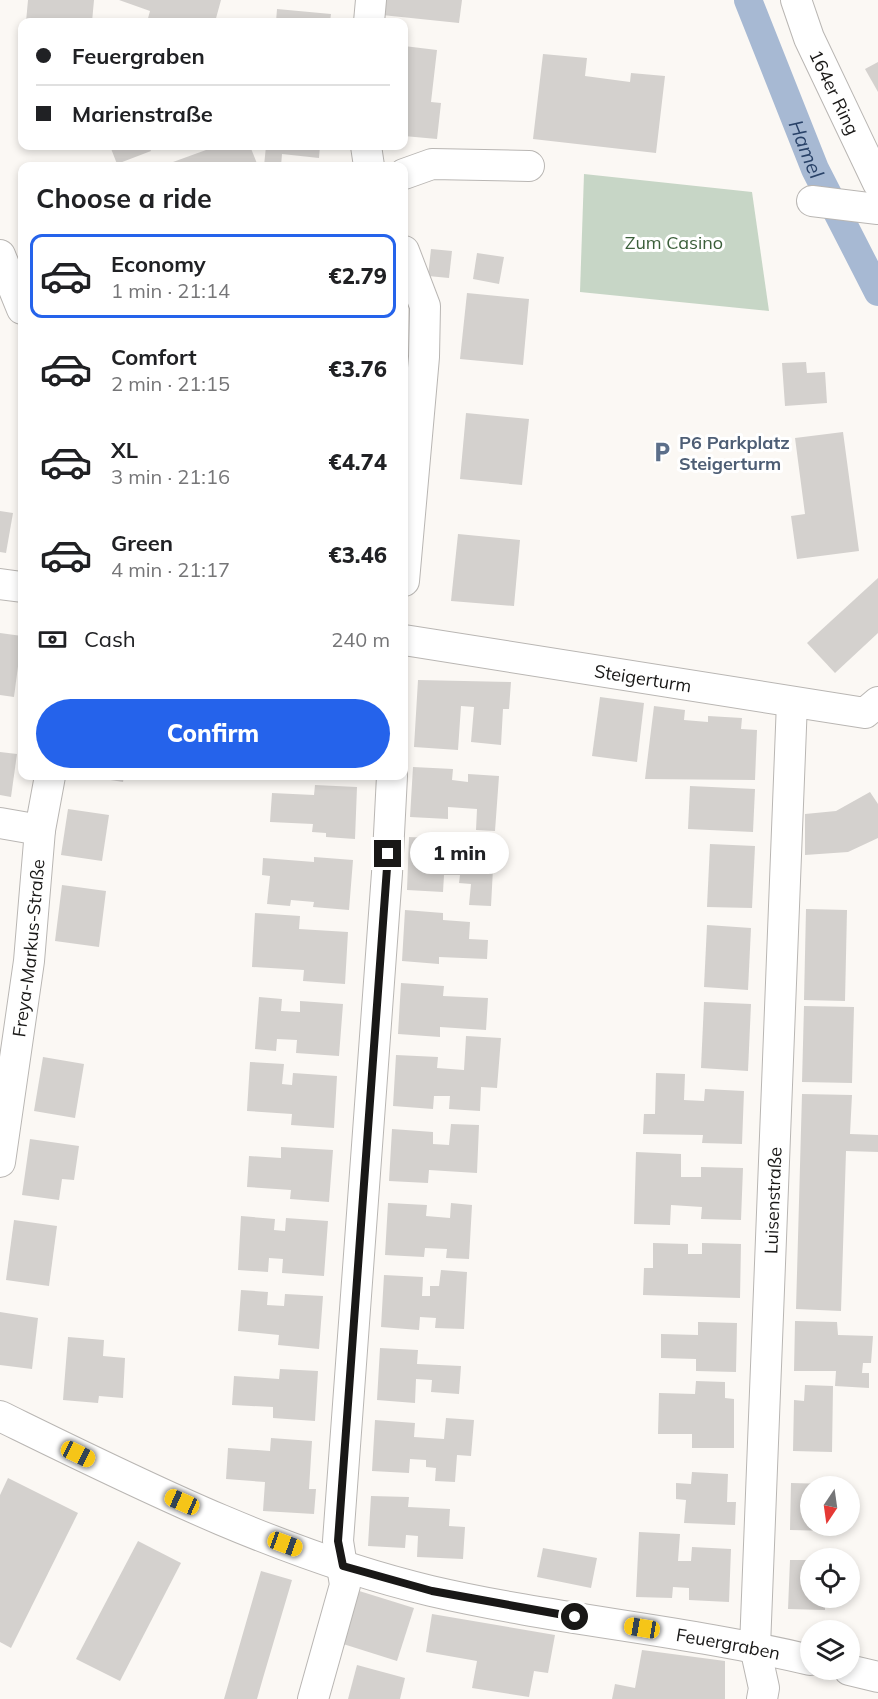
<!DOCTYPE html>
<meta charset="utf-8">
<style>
:root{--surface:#fff;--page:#f2f2f2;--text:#202124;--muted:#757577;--line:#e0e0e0;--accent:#2563eb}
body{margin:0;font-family:Mulish,sans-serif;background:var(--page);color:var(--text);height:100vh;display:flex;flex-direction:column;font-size:22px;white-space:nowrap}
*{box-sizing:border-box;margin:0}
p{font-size:20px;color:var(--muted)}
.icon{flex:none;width:33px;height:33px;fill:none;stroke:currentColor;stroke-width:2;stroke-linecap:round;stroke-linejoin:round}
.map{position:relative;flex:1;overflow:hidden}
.panel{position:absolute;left:18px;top:162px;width:390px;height:618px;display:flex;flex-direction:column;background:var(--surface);border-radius:12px;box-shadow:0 3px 9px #0003}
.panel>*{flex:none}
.top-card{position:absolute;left:18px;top:18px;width:390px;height:132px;border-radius:12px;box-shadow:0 3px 9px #0003;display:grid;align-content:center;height:132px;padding:0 18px;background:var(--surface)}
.needle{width:39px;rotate:193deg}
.controls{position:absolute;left:800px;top:1476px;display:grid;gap:12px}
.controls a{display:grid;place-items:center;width:60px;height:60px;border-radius:50%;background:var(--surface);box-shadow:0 3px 9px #0003;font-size:30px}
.end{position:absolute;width:27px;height:27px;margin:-14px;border:8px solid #191817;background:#fff;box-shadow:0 0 0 3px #fff}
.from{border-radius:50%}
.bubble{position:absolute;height:42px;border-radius:21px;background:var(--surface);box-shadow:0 3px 9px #0003;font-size:20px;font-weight:800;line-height:42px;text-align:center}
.car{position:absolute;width:18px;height:36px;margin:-18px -9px;border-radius:8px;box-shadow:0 0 4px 2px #0007;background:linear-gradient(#f5c518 24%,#345 0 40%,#f5c518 0 76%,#345 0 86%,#f5c518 0)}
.top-card b{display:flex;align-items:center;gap:21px;height:57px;font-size:22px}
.top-card b+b{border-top:2px solid var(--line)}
.top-card i{width:15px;height:15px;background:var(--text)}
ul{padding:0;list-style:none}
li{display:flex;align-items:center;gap:18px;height:84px;margin:0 12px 9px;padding:0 6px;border:3px solid transparent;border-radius:12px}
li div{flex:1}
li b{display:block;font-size:22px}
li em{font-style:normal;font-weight:800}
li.on{border-color:var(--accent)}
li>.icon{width:54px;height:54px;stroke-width:1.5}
h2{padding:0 18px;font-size:27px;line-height:72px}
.pay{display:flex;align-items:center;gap:15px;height:66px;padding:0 18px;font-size:22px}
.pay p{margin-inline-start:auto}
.action{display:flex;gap:12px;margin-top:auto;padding:12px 18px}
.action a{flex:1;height:69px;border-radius:36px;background:var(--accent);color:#fff;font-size:24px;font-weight:800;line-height:69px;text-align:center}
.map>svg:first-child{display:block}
</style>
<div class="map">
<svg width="878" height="1699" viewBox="0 0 878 1699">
<rect width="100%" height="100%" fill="#fbf8f4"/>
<polygon fill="#c7d6c6" points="584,174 752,192 769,311 580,292"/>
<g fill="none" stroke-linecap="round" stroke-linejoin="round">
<path stroke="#a7b9d3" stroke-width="28" id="s1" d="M748,0L815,169L878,292"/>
</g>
<g fill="#d4d1ce">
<polygon points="28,0 94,0 92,22 26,22"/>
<polygon points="119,0 221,0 215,22 147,22 150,11"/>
<polygon points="384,0 462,0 459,23 382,15"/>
<polygon points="277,9 331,14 330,22 276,22"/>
<polygon points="404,46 437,50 431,102 441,103 437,139 404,136"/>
<polygon points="543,54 587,58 585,76 630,82 631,73 665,76 656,153 533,139"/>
<polygon points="878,62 878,92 865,69"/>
<polygon points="110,146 149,146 151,151 117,164"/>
<polygon points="217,146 250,146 258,166 162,166"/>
<polygon points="266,146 320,146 319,158 282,154 281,166 264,166"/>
<polygon points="431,249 452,251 449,278 428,276"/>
<polygon points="477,253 504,257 499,284 473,279"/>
<polygon points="467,293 529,299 523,365 460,359"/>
<polygon points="806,362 807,373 825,372 827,403 785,406 782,363"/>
<polygon points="466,413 529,419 522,485 460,479"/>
<polygon points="843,432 859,551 797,559 791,516 805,514 795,438"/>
<polygon points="0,511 13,513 6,553 0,552"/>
<polygon points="458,534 520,540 514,606 451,601"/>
<polygon points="878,578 878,633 835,673 807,643"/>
<polygon points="0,633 22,636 14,697 0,695"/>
<polygon points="418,680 511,682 509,709 503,709 501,745 471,742 474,707 461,706 458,750 414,747"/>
<polygon points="600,697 644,703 637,762 592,756"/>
<polygon points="654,706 685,710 684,720 708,722 708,716 742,718 741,729 757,730 755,780 645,779"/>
<polygon points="0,752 17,754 11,797 0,795"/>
<polygon points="413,767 453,769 452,780 468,782 468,774 499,776 495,831 476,830 477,809 448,807 448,819 410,817"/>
<polygon points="86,776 124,776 123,782"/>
<polygon points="315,785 357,787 355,839 326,837 326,833 312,832 313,824 270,822 272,793 314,795"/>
<polygon points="690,786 755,789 753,832 688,829"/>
<polygon points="870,792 878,804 878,838 848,852 805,855 805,814 836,811"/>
<polygon points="68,809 109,815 102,861 61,855"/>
<polygon points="409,837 450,839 449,847 494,850 491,906 469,905 471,884 459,883 460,875 444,875 443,892 407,890"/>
<polygon points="710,844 755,846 752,908 707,907"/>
<polygon points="314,857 353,860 349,910 313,907 314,902 291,900 290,906 267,904 270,876 262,875 263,858 314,862"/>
<polygon points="62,885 106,891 99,947 55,941"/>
<polygon points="806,909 847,910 845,1001 804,1000"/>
<polygon points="405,910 443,913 443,920 470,922 469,939 488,940 487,959 439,957 439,964 402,961"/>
<polygon points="255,913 300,916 299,929 348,932 345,984 303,981 304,970 252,967"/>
<polygon points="707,925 751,928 748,990 704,987"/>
<polygon points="401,983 444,986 443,996 488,998 486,1030 440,1027 440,1037 398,1034"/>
<polygon points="259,997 282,999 281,1011 300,1012 300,1001 343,1004 339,1056 296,1053 297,1040 277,1039 276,1051 255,1049"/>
<polygon points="704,1002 751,1004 748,1071 701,1068"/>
<polygon points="804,1006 854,1007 852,1083 802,1082"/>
<polygon points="466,1036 501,1038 497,1088 481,1087 480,1111 449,1109 450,1096 434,1096 433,1109 393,1106 396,1055 438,1057 437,1068 464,1070"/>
<polygon points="43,1057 84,1064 75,1118 34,1111"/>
<polygon points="250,1062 284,1064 282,1084 292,1085 293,1073 337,1076 334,1128 291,1125 292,1114 247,1111"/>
<polygon points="656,1073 685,1074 684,1100 704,1101 705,1089 744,1091 742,1144 702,1143 703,1135 643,1134 644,1114 655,1114"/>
<polygon points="802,1094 852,1095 850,1134 878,1135 878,1152 846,1151 841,1311 796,1309"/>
<polygon points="451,1124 479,1125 477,1173 429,1170 428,1183 389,1181 392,1129 433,1132 433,1144 449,1145"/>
<polygon points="30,1139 79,1146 74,1180 62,1179 59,1200 22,1195"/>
<polygon points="281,1147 333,1150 329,1202 290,1199 291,1190 247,1187 249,1156 281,1158"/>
<polygon points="636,1152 681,1154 681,1177 701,1177 701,1167 743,1168 741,1220 701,1219 702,1207 671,1205 670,1225 634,1224"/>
<polygon points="388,1203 427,1205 426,1216 450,1218 451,1203 472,1205 469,1259 446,1258 447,1249 425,1248 424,1257 385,1255"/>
<polygon points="241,1216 275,1219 274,1230 285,1231 286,1218 328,1221 324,1276 282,1273 283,1259 269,1258 268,1272 238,1270"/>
<polygon points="14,1220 57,1226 49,1286 6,1280"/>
<polygon points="653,1243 688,1244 688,1254 702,1254 702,1243 741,1244 740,1298 643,1295 644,1268 653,1268"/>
<polygon points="441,1270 467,1272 464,1329 435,1328 436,1318 420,1317 419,1330 381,1327 384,1275 423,1277 422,1296 430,1296 430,1286 439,1286"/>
<polygon points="241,1290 268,1292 267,1305 284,1306 285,1294 323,1296 319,1349 278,1345 279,1335 238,1331"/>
<polygon points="0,1312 38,1318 32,1369 0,1365"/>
<polygon points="795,1321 837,1322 838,1335 873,1336 871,1363 863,1363 862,1373 869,1373 869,1388 835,1386 836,1371 794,1371"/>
<polygon points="698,1322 737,1323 736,1372 696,1371 696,1359 661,1358 661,1334 698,1335"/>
<polygon points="68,1337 104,1340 103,1356 125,1358 123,1398 99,1396 98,1403 63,1400"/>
<polygon points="380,1348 418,1350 417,1364 461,1366 459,1394 431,1392 432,1380 416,1379 415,1403 377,1400"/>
<polygon points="280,1369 318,1371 315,1421 273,1418 273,1407 232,1405 234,1376 279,1379"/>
<polygon points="696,1381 725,1382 725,1398 734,1399 734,1448 692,1448 692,1434 658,1434 659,1393 695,1394"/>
<polygon points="805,1385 833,1386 832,1452 793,1451 794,1400 804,1401"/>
<polygon points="446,1418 474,1420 471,1456 457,1455 455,1482 435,1481 436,1468 426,1467 426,1460 410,1459 409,1473 372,1471 375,1420 415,1423 414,1437 444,1439"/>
<polygon points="271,1438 312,1441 309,1489 316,1489 314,1514 263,1511 265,1482 226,1479 228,1448 270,1451"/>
<polygon points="692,1472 728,1474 727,1502 736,1502 735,1525 684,1523 686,1500 676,1499 676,1483 691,1484"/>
<polygon points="8,1478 78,1513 11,1648 0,1642 0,1495"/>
<polygon points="791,1483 830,1484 830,1486 810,1486 810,1526 832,1526 832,1531 790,1530"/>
<polygon points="371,1496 409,1497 408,1507 450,1509 449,1526 465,1527 463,1559 417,1557 418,1536 406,1535 405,1548 368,1546"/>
<polygon points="639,1532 680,1534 678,1561 691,1561 692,1547 731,1549 729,1602 689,1600 689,1588 673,1587 672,1598 636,1597"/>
<polygon points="138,1541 181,1563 120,1681 76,1659"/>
<polygon points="543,1548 597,1558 591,1588 537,1577"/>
<polygon points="790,1560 810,1560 810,1598 825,1598 825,1610 788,1609"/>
<polygon points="261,1571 292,1580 263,1678 257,1699 224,1699"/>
<polygon points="356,1590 414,1608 397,1661 340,1643"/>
<polygon points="432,1614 555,1635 548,1673 534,1671 529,1697 472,1688 477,1661 426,1652"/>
<polygon points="642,1650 725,1661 725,1699 612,1699 615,1684 635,1688"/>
<polygon points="357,1665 405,1678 400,1699 348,1699"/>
</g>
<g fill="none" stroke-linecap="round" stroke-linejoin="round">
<defs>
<g id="minor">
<path id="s2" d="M796,0L809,38L878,183"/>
<polyline points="369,22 371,0"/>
<polyline points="366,146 369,166"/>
<polyline points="404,174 432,164 529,166"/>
<polyline points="812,201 878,209"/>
<polyline points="404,251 425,306 424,357 404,581"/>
<polyline points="0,255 22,309"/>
<polyline points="0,584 22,587"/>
<path id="s3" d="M404,640L865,713L878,702"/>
<polyline points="0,823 40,830"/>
<path id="s4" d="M0,1162L29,961L40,830L50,776"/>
<path id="s5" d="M0,1416C139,1484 280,1555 431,1591C556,1620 685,1630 810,1660"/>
<polyline points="849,1670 878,1677"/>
<polyline points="313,1699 345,1585 338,1541 387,873 392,776"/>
<path id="s6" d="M762,1699L764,1688L755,1647L792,702"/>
</g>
</defs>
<use href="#minor" stroke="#b9b6b3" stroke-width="32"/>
<use href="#minor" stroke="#fff" stroke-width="30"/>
</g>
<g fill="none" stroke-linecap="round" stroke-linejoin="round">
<polyline stroke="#191817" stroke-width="8" points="388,854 338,1541 343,1566 432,1591 575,1617"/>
</g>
<defs>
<symbol id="parking-bare" viewBox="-9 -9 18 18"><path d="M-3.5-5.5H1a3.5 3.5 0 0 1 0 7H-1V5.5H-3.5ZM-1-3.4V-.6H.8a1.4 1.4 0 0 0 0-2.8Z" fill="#5c6f8a" stroke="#fff" stroke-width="2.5" paint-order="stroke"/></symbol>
</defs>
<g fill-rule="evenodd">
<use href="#parking-bare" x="647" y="437" width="30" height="30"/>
</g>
<g text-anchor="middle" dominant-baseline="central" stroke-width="6" stroke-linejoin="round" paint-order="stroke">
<g font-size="18" fill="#191817" stroke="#fff">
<text stroke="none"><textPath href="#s2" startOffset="100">164er Ring</textPath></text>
<text stroke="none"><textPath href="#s3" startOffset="242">Steigerturm</textPath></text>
<text stroke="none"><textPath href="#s4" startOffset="216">Freya-Markus-Straße</textPath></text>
<text stroke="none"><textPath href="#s6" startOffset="500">Luisenstraße</textPath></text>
<text stroke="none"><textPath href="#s5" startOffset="768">Feuergraben</textPath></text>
</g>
<g font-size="18" fill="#3b5f3a" stroke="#fff">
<text x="674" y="242">Zum Casino</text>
</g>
<g font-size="18" font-weight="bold" fill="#4e5e75" stroke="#fff" text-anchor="start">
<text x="679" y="442">P6 Parkplatz<tspan x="679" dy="21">Steigerturm</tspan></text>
</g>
<g font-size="20" font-style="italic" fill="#294268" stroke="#fff">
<text stroke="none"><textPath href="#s1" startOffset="160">Hamel</textPath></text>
</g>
</g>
</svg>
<div class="controls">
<a><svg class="needle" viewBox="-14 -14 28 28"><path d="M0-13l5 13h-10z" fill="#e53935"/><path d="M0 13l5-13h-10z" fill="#757577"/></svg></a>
<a><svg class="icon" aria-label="locate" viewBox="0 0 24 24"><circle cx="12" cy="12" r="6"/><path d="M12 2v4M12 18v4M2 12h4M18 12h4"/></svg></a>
<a><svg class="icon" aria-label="layers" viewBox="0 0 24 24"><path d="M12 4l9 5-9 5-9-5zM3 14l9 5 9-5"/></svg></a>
</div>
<i class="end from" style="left:575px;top:1617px"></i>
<i class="end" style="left:388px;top:854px"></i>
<div class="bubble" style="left:410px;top:832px;width:99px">1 min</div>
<i class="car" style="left:78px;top:1454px;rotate:116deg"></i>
<i class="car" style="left:182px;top:1502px;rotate:294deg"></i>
<i class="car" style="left:285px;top:1544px;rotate:110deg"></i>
<i class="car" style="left:642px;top:1628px;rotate:279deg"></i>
<div class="top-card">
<b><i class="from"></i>Feuergraben</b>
<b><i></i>Marienstraße</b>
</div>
<section class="panel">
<h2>Choose a ride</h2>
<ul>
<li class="on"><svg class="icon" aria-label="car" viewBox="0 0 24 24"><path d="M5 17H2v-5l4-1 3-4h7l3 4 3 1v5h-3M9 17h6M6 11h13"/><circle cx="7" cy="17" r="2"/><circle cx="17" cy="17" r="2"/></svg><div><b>Economy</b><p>1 min · 21:14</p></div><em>€2.79</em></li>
<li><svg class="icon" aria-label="car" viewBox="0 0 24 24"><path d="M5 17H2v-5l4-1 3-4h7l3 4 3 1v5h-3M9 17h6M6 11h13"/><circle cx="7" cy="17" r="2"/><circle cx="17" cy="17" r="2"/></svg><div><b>Comfort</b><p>2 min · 21:15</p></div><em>€3.76</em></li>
<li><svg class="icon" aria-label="car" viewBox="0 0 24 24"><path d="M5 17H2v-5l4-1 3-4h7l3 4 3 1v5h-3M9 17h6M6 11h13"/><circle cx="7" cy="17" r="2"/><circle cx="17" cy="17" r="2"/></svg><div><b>XL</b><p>3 min · 21:16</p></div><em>€4.74</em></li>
<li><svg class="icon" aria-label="car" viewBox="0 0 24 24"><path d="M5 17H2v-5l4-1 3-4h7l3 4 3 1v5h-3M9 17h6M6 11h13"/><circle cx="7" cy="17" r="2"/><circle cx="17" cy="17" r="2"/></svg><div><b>Green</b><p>4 min · 21:17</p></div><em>€3.46</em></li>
</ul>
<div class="pay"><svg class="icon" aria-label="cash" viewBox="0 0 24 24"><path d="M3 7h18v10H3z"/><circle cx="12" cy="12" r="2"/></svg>Cash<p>240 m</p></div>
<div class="action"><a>Confirm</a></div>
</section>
</div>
